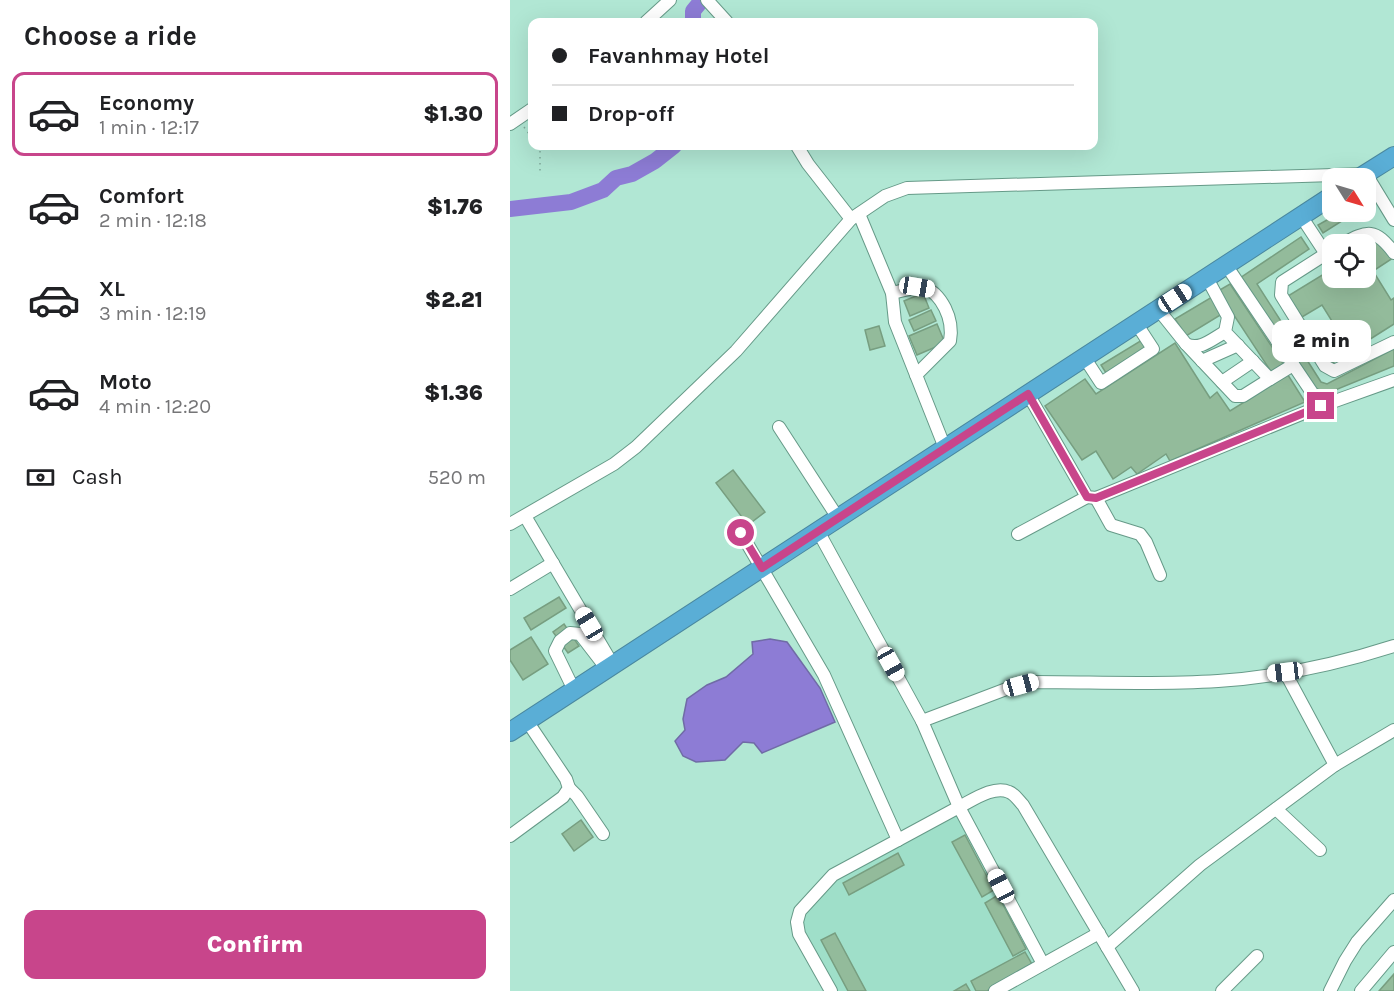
<!DOCTYPE html>
<meta charset="utf-8">
<style>
:root{--surface:#fff;--page:#f6f6f6;--text:#202124;--muted:#757577;--line:#e0e0e0;--accent:#c8458b}
body{margin:0;font-family:Karla,sans-serif;background:var(--page);color:var(--text);height:100vh;display:flex;flex-direction:column;font-size:22px;white-space:nowrap}
*{box-sizing:border-box;margin:0}
p{font-size:20px;color:var(--muted)}
.icon{flex:none;width:33px;height:33px;fill:none;stroke:currentColor;stroke-width:2;stroke-linecap:round;stroke-linejoin:round}
.map{position:relative;flex:1;overflow:hidden}
.sheet{display:flex;flex-direction:column;background:var(--surface);width:510px}
.sheet>*{flex:none}
.guide{position:absolute;left:18px;top:18px;width:570px;height:132px;border-radius:12px;box-shadow:0 6px 24px #0002;display:grid;align-content:center;height:132px;padding:0 24px;background:var(--surface)}
.needle{width:39px;rotate:127deg}
.controls{position:absolute;left:812px;top:168px;display:grid;gap:12px}
.controls a{display:grid;place-items:center;width:54px;height:54px;border-radius:12px;background:var(--surface);box-shadow:0 6px 24px #0002;font-size:30px}
.end{position:absolute;width:27px;height:27px;margin:-14px;border:8px solid #c8458b;background:#fff;box-shadow:0 0 0 3px #fff}
.from{border-radius:50%}
.bubble{position:absolute;height:42px;border-radius:12px;background:var(--surface);box-shadow:0 6px 24px #0002;font-size:20px;font-weight:800;line-height:42px;text-align:center}
.car{position:absolute;width:18px;height:36px;margin:-18px -9px;border-radius:8px;box-shadow:0 0 4px 2px #0007;background:linear-gradient(#fff 24%,#345 0 40%,#fff 0 76%,#345 0 86%,#fff 0)}
.guide b{display:flex;align-items:center;gap:21px;height:57px;font-size:22px}
.guide b+b{border-top:2px solid var(--line)}
.guide i{width:15px;height:15px;background:var(--text)}
ul{padding:0;list-style:none}
li{display:flex;align-items:center;gap:18px;height:84px;margin:0 12px 9px;padding:0 12px;border:3px solid transparent;border-radius:12px}
li div{flex:1}
li b{display:block;font-size:22px}
li em{font-style:normal;font-weight:800}
li.on{border-color:var(--accent)}
li>.icon{width:54px;height:54px;stroke-width:1.5}
h2{padding:0 24px;font-size:27px;line-height:72px}
.pay{display:flex;align-items:center;gap:15px;height:66px;padding:0 24px;font-size:22px}
.pay p{margin-inline-start:auto}
.button{display:flex;gap:12px;margin-top:auto;padding:12px 24px}
.button a{flex:1;height:69px;border-radius:12px;background:var(--accent);color:#fff;font-size:24px;font-weight:800;line-height:69px;text-align:center}
main{display:flex;flex:1;min-height:0}
.map>svg:first-child{display:block}
</style>
<main>
<section class="sheet">
<h2>Choose a ride</h2>
<ul>
<li class="on"><svg class="icon" aria-label="car" viewBox="0 0 24 24"><path d="M5 17H2v-5l4-1 3-4h7l3 4 3 1v5h-3M9 17h6M6 11h13"/><circle cx="7" cy="17" r="2"/><circle cx="17" cy="17" r="2"/></svg><div><b>Economy</b><p>1 min · 12:17</p></div><em>$1.30</em></li>
<li><svg class="icon" aria-label="car" viewBox="0 0 24 24"><path d="M5 17H2v-5l4-1 3-4h7l3 4 3 1v5h-3M9 17h6M6 11h13"/><circle cx="7" cy="17" r="2"/><circle cx="17" cy="17" r="2"/></svg><div><b>Comfort</b><p>2 min · 12:18</p></div><em>$1.76</em></li>
<li><svg class="icon" aria-label="car" viewBox="0 0 24 24"><path d="M5 17H2v-5l4-1 3-4h7l3 4 3 1v5h-3M9 17h6M6 11h13"/><circle cx="7" cy="17" r="2"/><circle cx="17" cy="17" r="2"/></svg><div><b>XL</b><p>3 min · 12:19</p></div><em>$2.21</em></li>
<li><svg class="icon" aria-label="car" viewBox="0 0 24 24"><path d="M5 17H2v-5l4-1 3-4h7l3 4 3 1v5h-3M9 17h6M6 11h13"/><circle cx="7" cy="17" r="2"/><circle cx="17" cy="17" r="2"/></svg><div><b>Moto</b><p>4 min · 12:20</p></div><em>$1.36</em></li>
</ul>
<div class="pay"><svg class="icon" aria-label="cash" viewBox="0 0 24 24"><path d="M3 7h18v10H3z"/><circle cx="12" cy="12" r="2"/></svg>Cash<p>520 m</p></div>
<div class="button"><a>Confirm</a></div>
</section>
<div class="map">
<svg width="884" height="991" viewBox="0 0 884 991">
<rect width="100%" height="100%" fill="#b1e7d4"/>
<polygon fill="#9fdfc9" points="449,807 533,964 485,991 321,991 289,934 290,911 314,882"/>
<polygon fill="#8d7cd5" stroke="#706ba6" stroke-width="1.5" points="260,639 277,642 310,688 325,722 252,753 244,743 233,742 215,760 186,762 173,756 165,741 175,730 173,719 177,699 197,685 216,677 243,654 242,642"/>
<g fill="none" stroke-linecap="round" stroke-linejoin="round">
<g stroke="#8d7cd5" stroke-width="16">
<polyline points="183,22 183,11 192,0"/>
<polyline points="0,209 61,202 93,190 106,178 122,174 145,161 164,146"/>
</g>
</g>
<g fill="#93bb9b" stroke="#779e80" stroke-width="1.5">
<polygon points="831,212 846,212 813,233 808,225"/>
<polygon points="791,237 799,249 747,284 776,329 767,335 730,278"/>
<polygon points="870,238 883,258 863,271 881,300 884,298 884,324 821,364 810,346 830,334 812,305 792,317 778,296 822,269 822,278 855,278 855,248"/>
<polygon points="720,284 774,365 762,373 708,291"/>
<polygon points="413,293 419,308 400,316 394,301"/>
<polygon points="702,297 712,314 676,336 665,319"/>
<polygon points="421,310 426,321 404,331 399,320"/>
<polygon points="427,324 435,343 407,355 399,336"/>
<polygon points="369,326 375,346 360,350 355,330"/>
<polygon points="783,338 811,382 817,384 884,349 884,366 818,393 805,388 775,344"/>
<polygon points="632,340 636,347 596,373 591,365"/>
<polygon points="665,343 700,398 707,392 720,411 778,375 795,402 660,461 656,454 627,474 621,467 603,479 586,451 572,460 535,406 575,379 586,394"/>
<polygon points="223,470 255,512 238,525 206,483"/>
<polygon points="49,597 56,608 21,630 14,618"/>
<polygon points="54,624 69,646 58,653 43,632"/>
<polygon points="21,637 38,664 13,680 0,660 0,650"/>
<polygon points="71,820 83,837 64,851 52,834"/>
<polygon points="455,835 484,890 472,897 442,842"/>
<polygon points="388,853 394,865 339,895 333,883"/>
<polygon points="488,895 516,949 503,956 475,903"/>
<polygon points="325,933 356,991 338,991 311,940"/>
<polygon points="515,952 523,966 477,991 466,991 461,981"/>
<polygon points="884,974 884,991 869,991"/>
<polygon points="456,984 460,991 444,991"/>
</g>
<g fill="none" stroke-linecap="round" stroke-linejoin="round">
<defs>
<g id="minor">
<polyline points="197,0 217,22"/>
<polyline points="136,22 160,0"/>
<polyline points="0,124 22,109"/>
<polyline points="287,146 298,164 341,219"/>
<polyline points="349,214 382,293 385,322 435,448"/>
<polyline points="791,216 816,254"/>
<path d="M832,244C858,230 865,228 884,253"/>
<polyline points="822,250 772,282 771,295 815,366 824,371 884,342"/>
<polyline points="716,265 811,406"/>
<polyline points="697,278 718,317 715,332 760,379 783,365"/>
<path d="M382,293C408,287 421,281 435,308C440,318 442,330 440,341L406,375"/>
<path d="M648,309L676,344C690,351 702,339 715,332"/>
<polyline points="767,341 791,326"/>
<polyline points="676,344 725,396 733,396 760,379"/>
<polyline points="574,357 591,383 643,349 626,323"/>
<polyline points="692,361 728,345"/>
<polyline points="712,382 743,361"/>
<polyline points="518,394 577,497 586,498 811,406 884,380"/>
<polyline points="269,427 328,518"/>
<polyline points="586,498 601,525 630,534 636,542 650,575"/>
<polyline points="15,516 103,665"/>
<polyline points="0,524 104,464 126,447 226,351 341,219 375,196 397,188 856,174 884,220"/>
<path d="M308,531L412,721L449,807C463,800 484,785 499,792C505,794 509,801 513,805L623,991"/>
<polyline points="231,533 314,675 388,840 449,807 533,964"/>
<polyline points="508,534 577,497"/>
<polyline points="0,589 43,563"/>
<polyline points="775,672 825,765"/>
<polyline points="64,690 45,651 50,641 60,633 70,634 97,669"/>
<path d="M412,721L499,688L524,682C585,682 647,685 708,681C767,677 828,664 884,646"/>
<polyline points="59,788 67,796 93,834"/>
<polyline points="766,809 810,850"/>
<polyline points="0,836 53,797 59,788 56,779 17,721"/>
<polyline points="597,947 690,865 825,765 884,730"/>
<polyline points="321,991 289,934 287,922 290,911 323,875 388,840"/>
<polyline points="485,991 589,933"/>
<polyline points="712,991 747,956"/>
<polyline points="820,991 835,961 847,942 884,900"/>
<polyline points="851,991 884,952"/>
</g>
<g id="highway">
<polyline points="849,178 884,156"/>
<polyline points="0,732 822,196"/>
</g>
</defs>
<use href="#minor" stroke="#669a88" stroke-width="14"/>
<use href="#highway" stroke="#4a889f" stroke-width="20"/>
<g stroke="#7fa99a" stroke-width="1.5" stroke-dasharray="1.5 4.5" stroke-linecap="butt">
<polyline points="14,127 22,138"/>
<polyline points="27,146 30,150 30,172"/>
</g>
<use href="#minor" stroke="#fff" stroke-width="12"/>
<use href="#highway" stroke="#5aaed6" stroke-width="18"/>
</g>
<g fill="none" stroke-linecap="round" stroke-linejoin="round">
<polyline stroke="#c8458b" stroke-width="8" points="231,533 252,568 518,394 577,497 586,498 811,406"/>
</g>
</svg>
<div class="controls">
<a><svg class="needle" viewBox="-14 -14 28 28"><path d="M0-13l5 13h-10z" fill="#e53935"/><path d="M0 13l5-13h-10z" fill="#757577"/></svg></a>
<a><svg class="icon" aria-label="locate" viewBox="0 0 24 24"><circle cx="12" cy="12" r="6"/><path d="M12 2v4M12 18v4M2 12h4M18 12h4"/></svg></a>
</div>
<i class="end from" style="left:231px;top:533px"></i>
<i class="end" style="left:811px;top:406px"></i>
<div class="bubble" style="left:762px;top:320px;width:99px">2 min</div>
<i class="car" style="left:407px;top:287px;rotate:99deg"></i>
<i class="car" style="left:665px;top:298px;rotate:57deg"></i>
<i class="car" style="left:79px;top:624px;rotate:329deg"></i>
<i class="car" style="left:381px;top:664px;rotate:151deg"></i>
<i class="car" style="left:775px;top:672px;rotate:263deg"></i>
<i class="car" style="left:511px;top:685px;rotate:75deg"></i>
<i class="car" style="left:491px;top:886px;rotate:332deg"></i>
<div class="guide">
<b><i class="from"></i>Favanhmay Hotel</b>
<b><i></i>Drop-off</b>
</div>
</div>
</main>
